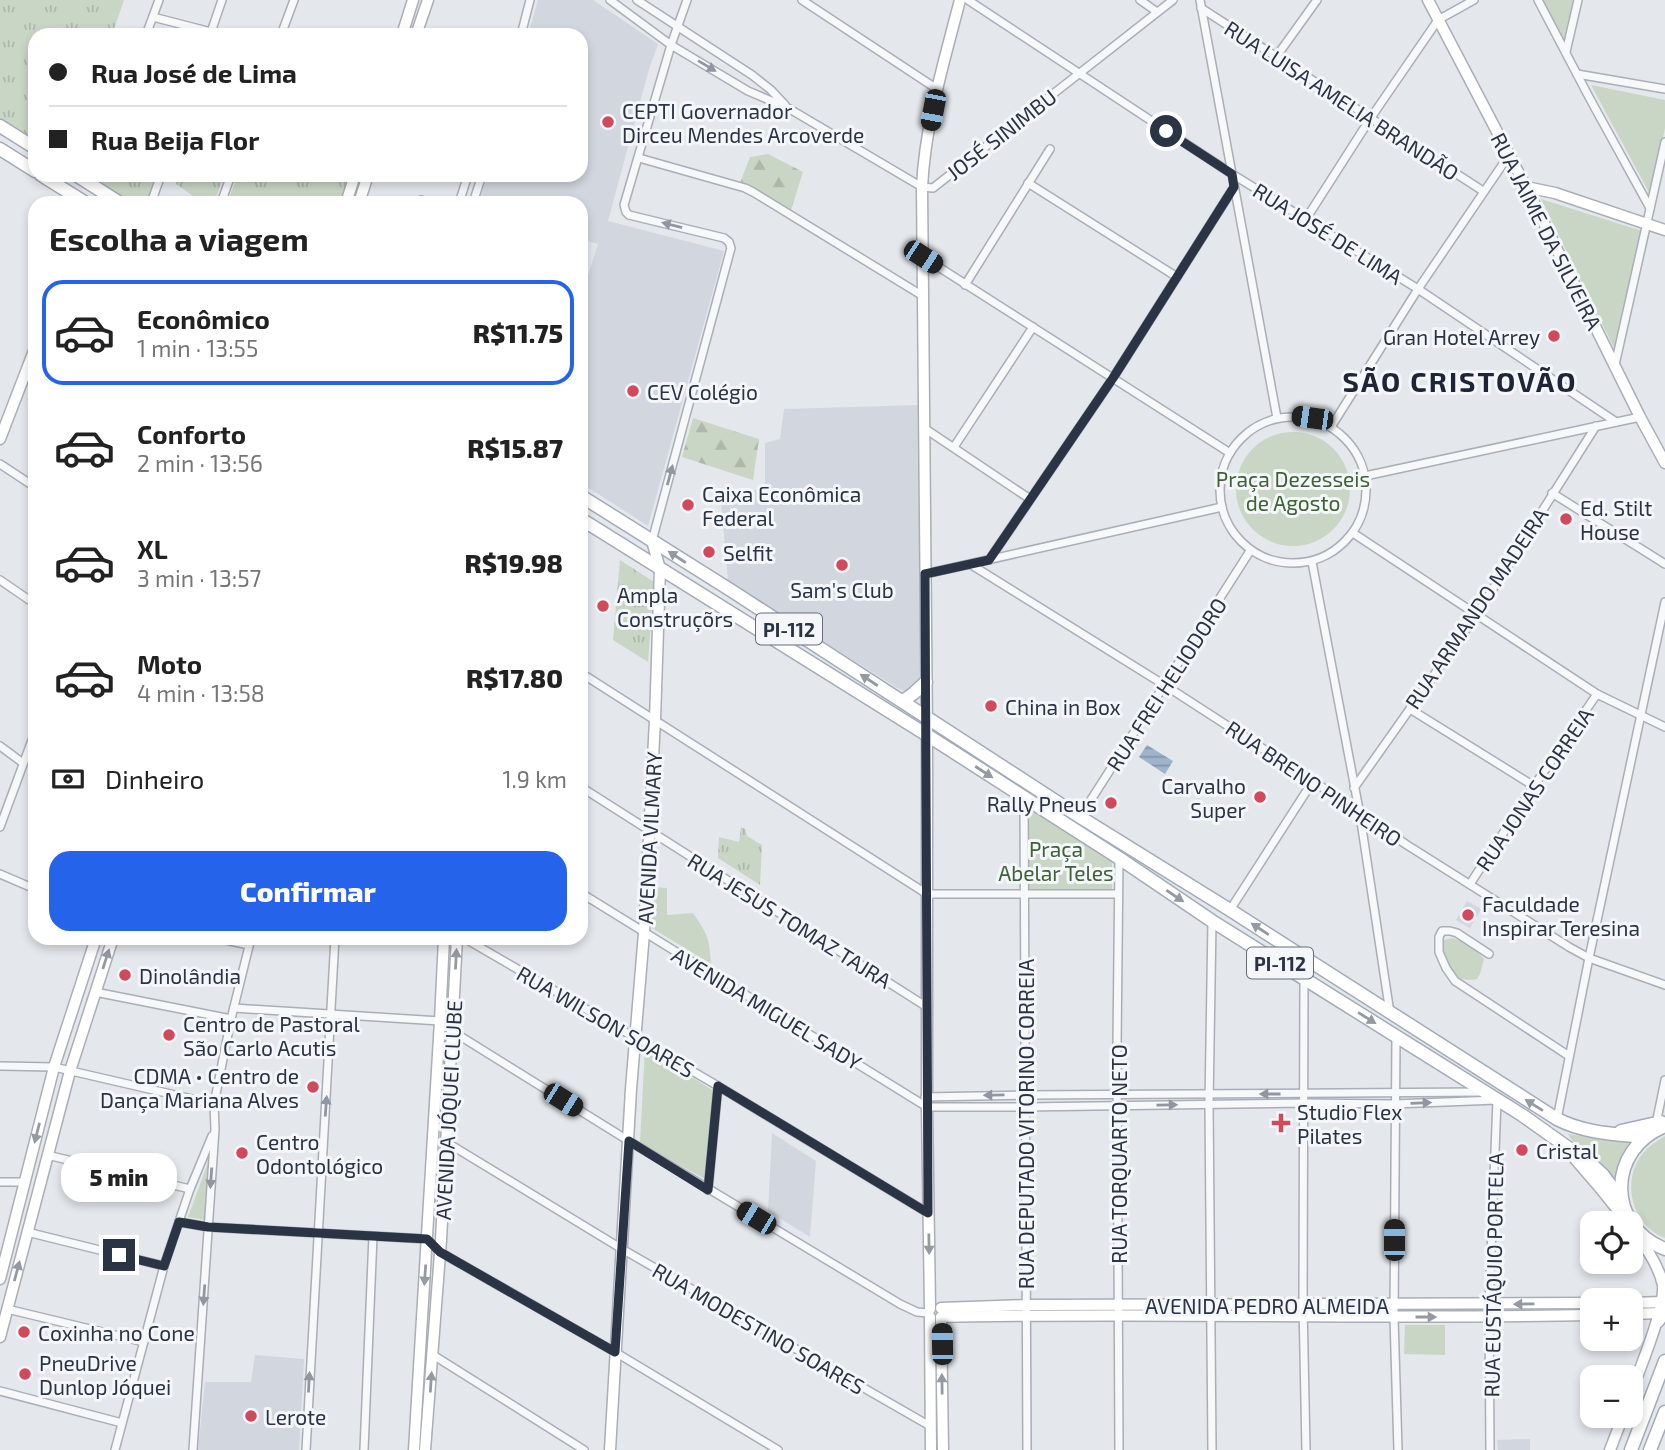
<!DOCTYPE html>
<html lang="pt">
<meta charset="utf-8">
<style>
:root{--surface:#fff;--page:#f2f2f2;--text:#222;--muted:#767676;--line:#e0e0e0;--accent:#2563eb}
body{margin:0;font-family:"Exo 2",sans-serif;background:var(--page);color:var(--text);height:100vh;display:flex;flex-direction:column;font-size:26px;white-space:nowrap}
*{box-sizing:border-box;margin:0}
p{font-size:23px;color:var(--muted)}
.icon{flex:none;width:38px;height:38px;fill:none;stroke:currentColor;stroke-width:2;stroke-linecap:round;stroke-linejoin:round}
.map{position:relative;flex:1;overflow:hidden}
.panel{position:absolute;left:28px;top:196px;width:560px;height:749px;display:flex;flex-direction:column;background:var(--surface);border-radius:21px;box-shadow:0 4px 10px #0003}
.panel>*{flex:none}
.guide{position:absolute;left:28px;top:28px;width:560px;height:154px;border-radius:21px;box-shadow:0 4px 10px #0003;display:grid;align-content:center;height:154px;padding:0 21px;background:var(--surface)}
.controls{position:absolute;left:1580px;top:1211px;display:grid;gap:14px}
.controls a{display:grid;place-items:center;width:63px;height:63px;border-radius:14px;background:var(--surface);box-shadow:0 4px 10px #0003;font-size:35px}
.end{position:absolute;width:32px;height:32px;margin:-16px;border:9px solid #2b3445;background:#fff;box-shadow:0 0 0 4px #fff}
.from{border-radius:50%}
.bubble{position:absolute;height:49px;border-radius:21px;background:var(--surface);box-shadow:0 4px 10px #0003;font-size:23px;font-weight:800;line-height:49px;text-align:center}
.car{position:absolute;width:21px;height:42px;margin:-21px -10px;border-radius:9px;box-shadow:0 0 5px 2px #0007;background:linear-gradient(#222 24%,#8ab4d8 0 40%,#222 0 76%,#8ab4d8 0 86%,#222 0)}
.guide b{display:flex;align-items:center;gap:24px;height:66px;font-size:26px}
.guide b+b{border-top:2px solid var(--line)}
.guide i{width:18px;height:18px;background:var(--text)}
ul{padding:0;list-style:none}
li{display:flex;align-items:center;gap:21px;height:105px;margin:0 14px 10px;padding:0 7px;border:4px solid transparent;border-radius:21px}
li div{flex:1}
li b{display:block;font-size:26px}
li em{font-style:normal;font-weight:800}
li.selected{border-color:var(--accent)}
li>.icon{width:63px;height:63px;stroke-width:1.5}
h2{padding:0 21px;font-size:32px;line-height:84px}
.pay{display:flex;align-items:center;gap:18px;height:77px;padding:0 21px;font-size:26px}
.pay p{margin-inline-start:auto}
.primary-button{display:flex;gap:14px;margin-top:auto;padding:14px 21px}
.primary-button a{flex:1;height:80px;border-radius:21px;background:var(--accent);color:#fff;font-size:28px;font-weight:800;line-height:80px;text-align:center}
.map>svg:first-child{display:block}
</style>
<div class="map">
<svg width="1665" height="1450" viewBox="0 0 1665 1450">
<defs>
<pattern id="grass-tufts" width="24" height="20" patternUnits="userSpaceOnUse" patternTransform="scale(1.75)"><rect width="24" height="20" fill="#c9d6c5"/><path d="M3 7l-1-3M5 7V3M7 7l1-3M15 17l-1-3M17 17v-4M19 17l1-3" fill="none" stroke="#adb8ab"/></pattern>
<pattern id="forest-firs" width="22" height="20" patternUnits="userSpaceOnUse" patternTransform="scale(1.75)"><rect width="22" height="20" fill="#c9d6c5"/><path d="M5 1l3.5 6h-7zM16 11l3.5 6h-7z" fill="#adb8ab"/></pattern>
<pattern id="water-rules" width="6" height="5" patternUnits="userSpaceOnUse" patternTransform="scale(1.75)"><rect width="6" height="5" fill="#9fb4cc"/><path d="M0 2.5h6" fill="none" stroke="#8293a7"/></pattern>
</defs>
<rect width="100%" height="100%" fill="#e4e7ec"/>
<g fill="#d2d6de">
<polygon points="538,0 593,0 658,44 649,69 608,221 724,251 648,526 581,483 581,298 598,244 581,239 581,203 479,203 487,175 581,175 581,35 528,35"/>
<polygon points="920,405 921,678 918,684 907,692 899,689 829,645 728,580 720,491 765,490 765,443 780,439 784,409"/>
<polygon points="1467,901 1481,909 1470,928 1456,920"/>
<polygon points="772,1133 816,1161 810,1237 768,1211"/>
<polygon points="255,1355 304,1359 299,1450 198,1450 205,1382 251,1382"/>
<polygon points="1530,1439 1530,1450 1498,1450 1497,1440"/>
</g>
<g fill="url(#grass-tufts)">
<polygon points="0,0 124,0 112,35 35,35 35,148 0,126"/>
<polygon points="76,175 159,175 151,203 120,203"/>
<polygon points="178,175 224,175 214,203 203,203 176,184"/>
<polygon points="238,175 349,175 340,203 227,203"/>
<polygon points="620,560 654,582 648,662 613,640"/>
<polygon points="741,827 745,829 747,836 762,845 760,885 718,858 719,837 739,842"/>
</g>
<g fill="url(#forest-firs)">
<polygon points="768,154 803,172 791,210 751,187 740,183 750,157"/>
<polygon points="693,418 759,439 753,480 682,457"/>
</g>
<g fill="#c9d6c5">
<polygon points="1543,0 1573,0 1564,39"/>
<polygon points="1591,85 1665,100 1665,128 1651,196"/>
<polygon points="1541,199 1642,231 1614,348"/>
<circle cx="1293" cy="489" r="57"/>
<polygon points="1024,798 1112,857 1112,892 1023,894"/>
<path d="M654,887L667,888V915L693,913C708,935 709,937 711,964L652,928Z"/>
<path d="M1453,938C1467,943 1475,948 1484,959L1480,974L1477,979C1452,985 1438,962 1443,940Z"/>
<polygon points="645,1048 714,1091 707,1180 640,1143"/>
<polygon points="1568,1134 1618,1142 1632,1142 1623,1158 1616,1181 1577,1148"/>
<path d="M1665,1136V1238C1632,1226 1620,1181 1643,1153C1649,1146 1657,1141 1665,1136Z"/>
<polygon points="209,1160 205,1220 188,1217"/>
<polygon points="1405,1325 1445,1325 1445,1355 1404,1354"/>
</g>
<polygon fill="url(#water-rules)" points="1147,745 1173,761 1165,774 1139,757"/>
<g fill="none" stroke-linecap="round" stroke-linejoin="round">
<defs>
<g id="street">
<polyline points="610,0 671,45 748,91 788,108 922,187 933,188 1173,0"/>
<polyline points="637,0 752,75 771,90 785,105"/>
<polyline points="802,0 937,89"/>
<polyline points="968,0 1232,174 1418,289 1616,422"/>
<polyline points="1140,0 1157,12"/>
<polyline points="1200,0 1277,418"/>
<polyline points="1538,0 1590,99 1650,208"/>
<polyline points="1201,8 1483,191"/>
<polyline points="153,17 211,32"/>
<polyline points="146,35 159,0"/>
<polyline points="210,35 222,0"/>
<polyline points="281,35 294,0"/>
<polyline points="521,35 530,0"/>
<polyline points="1566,52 1578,0"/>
<polyline points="1276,57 1317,0"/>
<polyline points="1577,74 1665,89"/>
<polyline points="639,158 745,188 753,192 923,296"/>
<polyline points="1028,183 1177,277"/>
<polyline points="421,200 429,203"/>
<polyline points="151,203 161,175"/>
<polyline points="221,203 231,175"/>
<polyline points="459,203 468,175"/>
<polyline points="473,203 482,175"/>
<polyline points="1306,219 1370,119 1438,20 1474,0"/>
<polyline points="923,257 1230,453"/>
<polyline points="965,285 1050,149"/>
<polyline points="1615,365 1665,142"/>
<circle cx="1293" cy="490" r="73"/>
<polyline points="1331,427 1418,289 1509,155"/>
<polyline points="924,428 1030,499"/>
<polyline points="954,447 1033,327"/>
<polyline points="0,464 35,487"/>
<polyline points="1365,476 1640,417"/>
<polyline points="1552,493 1665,564"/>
<polyline points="1353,533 1597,694 1665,727"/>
<polyline points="652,541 731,248 729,242 724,238 629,215 626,212 624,205 671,45 687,0"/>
<polyline points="989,560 1113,378 1234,187"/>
<polyline points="1312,562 1360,815 1390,1013"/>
<polyline points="970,564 1166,686 1313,781 1407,845 1569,947 1589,958 1665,985"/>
<polyline points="925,574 1222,507"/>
<polyline points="0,580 35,604"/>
<polyline points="581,673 927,894 1118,894"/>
<polyline points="1410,709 1534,786"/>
<polyline points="0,746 23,763"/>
<polyline points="581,787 927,1007"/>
<polyline points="1354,788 1477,614 1596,426"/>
<polyline points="1024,798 1027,1450"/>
<polyline points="1080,817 1250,551"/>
<polyline points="0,827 35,732"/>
<polyline points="1119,859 1117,1046 1119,1450"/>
<polyline points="0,874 35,889"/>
<polyline points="1470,884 1534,786 1597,694"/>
<polyline points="581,893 927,1107 1025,1107 1304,1103 1394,1104 1497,1100 1489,1305 1490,1450"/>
<polyline points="1230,910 1313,781"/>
<polyline points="216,938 249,945"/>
<polyline points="464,938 718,1086 928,1213"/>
<polyline points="1489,954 1457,933 1450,931 1442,931 1439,937 1439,952 1446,968 1455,981 1569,1056"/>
<polyline points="1304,978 1303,1304 1306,1450"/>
<polyline points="95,992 231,1019"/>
<polyline points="234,1008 440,1021 452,1031 629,1141 900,1304 917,1312 928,1313"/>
<polyline points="1396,1036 1394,1317 1398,1450"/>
<polyline points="0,1066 54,1067 214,1104"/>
<polyline points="925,1097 1026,1095 1483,1092"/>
<polyline points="1557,1119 1589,958 1665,602"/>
<polyline points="1656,1124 1665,1080"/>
<polyline points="446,1142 622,1249 930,1426"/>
<polyline points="47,1155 190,1189"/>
<polyline points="0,1182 24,1182"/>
<polyline points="708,1190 718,1086"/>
<polyline points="179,1222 208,1227 427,1239 440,1252 615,1352 778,1450"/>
<polyline points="27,1232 164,1266"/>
<polyline points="7,1309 144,1342"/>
<polyline points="433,1355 584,1450"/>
<polyline points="0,1391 122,1423"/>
<polyline points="115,1450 164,1266 190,1189 212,1136"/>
<polyline points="193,1450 215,1129 214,1104 231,1019 251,938"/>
<polyline points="306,1450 335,938"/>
<polyline points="364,1450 373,1236"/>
<polyline points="1212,1450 1209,1104 1212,921"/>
</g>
<g id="secondary">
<polyline points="1428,0 1526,187 1640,417 1665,463"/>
<polyline points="402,35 413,0"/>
<polyline points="416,35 428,0"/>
<polyline points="1526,187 1555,193 1665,230"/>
<polyline points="346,203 355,175"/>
<polyline points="359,203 368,175"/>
<polyline points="0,439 35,348"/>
<polyline points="1569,1152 1600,1188 1628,1223"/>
<polyline points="0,1279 54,1067 96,938"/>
<polyline points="1631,1303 1663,1302"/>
<polyline points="941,1308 1027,1305 1592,1303"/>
<path d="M930,1309L927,1107V735L922,187C925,124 944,62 960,0"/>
<polyline points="1631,1314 1660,1313"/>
<polyline points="930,1317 931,1450"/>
<polyline points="0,1337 70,1071 113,938"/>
<path d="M1631,1393C1640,1368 1665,1309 1663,1285C1659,1267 1646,1247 1635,1233"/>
<polyline points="414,1450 440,1021 444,938"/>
<polyline points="425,1450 441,1240 457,938"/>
<polyline points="610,1450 631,1089 644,933 655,720 660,569 652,541"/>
<path d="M943,1450L941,1317C1158,1312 1375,1320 1592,1315"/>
<polyline points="1610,1450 1623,1416"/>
</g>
<g id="primary">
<polyline points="0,126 35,148"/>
<polyline points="0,149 35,171"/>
<polyline points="41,175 86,203"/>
<polyline points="76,175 120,203"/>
<path d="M581,496L732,591L1080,817L1230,910L1557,1119C1584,1133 1614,1134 1644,1137"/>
<polyline points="581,519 927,735 1119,858 1212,921 1522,1115 1591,1164 1603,1175 1622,1201"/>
<polyline points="903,701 914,693 926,682"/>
<path d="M1665,1126C1607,1149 1606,1226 1665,1249"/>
<polyline points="1621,1131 1661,1122"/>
<polyline points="1658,1321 1665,1311"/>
<polyline points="1631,1450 1665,1361"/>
<polyline points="1650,1450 1665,1412"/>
</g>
</defs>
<use href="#street" stroke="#a9aeb7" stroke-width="10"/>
<use href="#secondary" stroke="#a9aeb7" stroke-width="13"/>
<use href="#primary" stroke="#a3abb8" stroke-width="15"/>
<use href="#street" stroke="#f7f8fa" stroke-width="7"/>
<use href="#secondary" stroke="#fff" stroke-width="10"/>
<use href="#primary" stroke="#fff" stroke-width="12"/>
</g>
<defs><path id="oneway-solid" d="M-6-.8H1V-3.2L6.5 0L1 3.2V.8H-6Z" transform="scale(1.75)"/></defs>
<g fill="#9196a0">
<use href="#oneway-solid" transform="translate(707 66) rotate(31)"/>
<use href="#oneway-solid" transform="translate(672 225) rotate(-166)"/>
<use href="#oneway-solid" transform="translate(670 475) rotate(-75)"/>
<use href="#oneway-solid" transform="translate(1270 1094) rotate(180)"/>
<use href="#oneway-solid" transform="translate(994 1095) rotate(179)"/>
<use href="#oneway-solid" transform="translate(1421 1103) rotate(-2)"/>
<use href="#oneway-solid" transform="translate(1167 1105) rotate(-1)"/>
<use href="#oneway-solid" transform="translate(326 1106) rotate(-86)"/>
<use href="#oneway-solid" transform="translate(211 1178) rotate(94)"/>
<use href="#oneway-solid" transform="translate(204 1295) rotate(94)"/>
<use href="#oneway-solid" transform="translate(309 1382) rotate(-87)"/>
</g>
<g fill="#959aa2">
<use href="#oneway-solid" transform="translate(677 557) rotate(-147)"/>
<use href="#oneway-solid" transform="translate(869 680) rotate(-147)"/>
<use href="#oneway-solid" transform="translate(984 772) rotate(33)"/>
<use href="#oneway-solid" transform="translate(1175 896) rotate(34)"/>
<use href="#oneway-solid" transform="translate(1260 929) rotate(-147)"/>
<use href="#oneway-solid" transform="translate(106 959) rotate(-72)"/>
<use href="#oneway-solid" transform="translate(456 959) rotate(-87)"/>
<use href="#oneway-solid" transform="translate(1367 1018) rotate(32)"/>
<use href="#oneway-solid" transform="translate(1534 1105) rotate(-148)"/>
<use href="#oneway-solid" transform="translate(37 1133) rotate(104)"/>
<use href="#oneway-solid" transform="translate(929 1244) rotate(89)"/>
<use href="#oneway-solid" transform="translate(17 1271) rotate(-75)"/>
<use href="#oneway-solid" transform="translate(425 1275) rotate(94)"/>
<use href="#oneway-solid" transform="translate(1524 1304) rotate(179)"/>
<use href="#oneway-solid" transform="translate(1426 1317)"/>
<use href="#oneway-solid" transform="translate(431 1382) rotate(-86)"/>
<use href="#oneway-solid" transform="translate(942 1384) rotate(-91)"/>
</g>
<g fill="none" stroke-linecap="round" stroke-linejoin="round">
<polyline stroke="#2b3445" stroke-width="9" points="119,1255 164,1266 179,1222 208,1227 427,1239 440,1252 615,1352 629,1141 708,1190 718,1086 928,1213 925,574 989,560 1113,378 1234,187 1232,174 1166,131"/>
</g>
<g fill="#d1495b" stroke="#f4f6f9" stroke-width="2.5">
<circle cx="608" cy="122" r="7"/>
<circle cx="1554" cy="336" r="7"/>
<circle cx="633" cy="391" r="7"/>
<circle cx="688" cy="505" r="7"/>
<circle cx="1566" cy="519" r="7"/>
<circle cx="709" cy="552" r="7"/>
<circle cx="842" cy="565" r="7"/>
<circle cx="603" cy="606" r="7"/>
<circle cx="991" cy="706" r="7"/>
<circle cx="1260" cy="797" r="7"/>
<circle cx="1111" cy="803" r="7"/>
<circle cx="1468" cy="915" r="7"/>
<circle cx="125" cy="975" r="7"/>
<circle cx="169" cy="1035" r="7"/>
<circle cx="313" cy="1087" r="7"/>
<path d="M1277.5 1112.5h7v7h7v7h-7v7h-7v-7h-7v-7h7z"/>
<circle cx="1522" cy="1150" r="7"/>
<circle cx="242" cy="1153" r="7"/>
<circle cx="24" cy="1332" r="7"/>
<circle cx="25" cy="1374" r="7"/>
<circle cx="251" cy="1416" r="7"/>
</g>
<g text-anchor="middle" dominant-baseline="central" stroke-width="6" stroke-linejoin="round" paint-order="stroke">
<g fill="#f4f6f9" stroke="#676e7b" stroke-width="2">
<rect x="756" y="613.5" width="66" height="31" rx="5"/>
<rect x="1247" y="947.5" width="66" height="31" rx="5"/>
</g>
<g font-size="19" font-weight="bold" fill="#2b3445">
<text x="789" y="629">PI-112</text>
<text x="1280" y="963">PI-112</text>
</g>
<g font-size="21" fill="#2b3445" stroke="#f4f6f9">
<text transform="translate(1342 100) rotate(33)">RUA LUISA AMELIA BRANDÃO</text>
<text transform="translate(1001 134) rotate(-38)">JOSÉ SINIMBU</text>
<text transform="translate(1547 231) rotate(63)">RUA JAIME DA SILVEIRA</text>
<text transform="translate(1328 233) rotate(32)">RUA JOSÉ DE LIMA</text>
<text transform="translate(1476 608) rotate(-56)">RUA ARMANDO MADEIRA</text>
<text transform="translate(1166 684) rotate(-57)">RUA FREI HELIODORO</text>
<text transform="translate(1314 783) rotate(34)">RUA BRENO PINHEIRO</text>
<text transform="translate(1534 789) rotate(-56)">RUA JONAS CORREIA</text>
<text transform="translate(649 838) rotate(-87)">AVENIDA VILMARY</text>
<text transform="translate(790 920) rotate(32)">RUA JESUS TOMAZ TAJRA</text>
<text transform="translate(767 1008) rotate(31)">AVENIDA MIGUEL SADY</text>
<text transform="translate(606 1021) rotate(30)">RUA WILSON SOARES</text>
<text transform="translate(448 1110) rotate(-87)">AVENIDA JÓQUEI CLUBE</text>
<text transform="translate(1025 1124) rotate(-90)">RUA DEPUTADO VITORINO CORREIA</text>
<text transform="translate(1118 1154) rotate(-90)">RUA TORQUARTO NETO</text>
<text transform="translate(1493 1275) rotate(-89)">RUA EUSTÁQUIO PORTELA</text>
<text x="1267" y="1305">AVENIDA PEDRO ALMEIDA</text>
<text transform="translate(759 1328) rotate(30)">RUA MODESTINO SOARES</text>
</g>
<g font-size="21" fill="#2b3445" stroke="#f4f6f9" text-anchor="start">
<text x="622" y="110">CEPTI Governador<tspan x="622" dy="24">Dirceu Mendes Arcoverde</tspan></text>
<text x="1540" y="336" text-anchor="end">Gran Hotel Arrey</text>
<text x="647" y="391">CEV Colégio</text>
<text x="702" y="493">Caixa Econômica<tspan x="702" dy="24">Federal</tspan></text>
<text x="1580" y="507">Ed. Stilt<tspan x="1580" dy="24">House</tspan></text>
<text x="723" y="552">Selfit</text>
<text x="842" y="589" text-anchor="middle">Sam's Club</text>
<text x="617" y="594">Ampla<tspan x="617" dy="24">Construçõrs</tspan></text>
<text x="1005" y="706">China in Box</text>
<text x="1246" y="785" text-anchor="end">Carvalho<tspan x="1246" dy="24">Super</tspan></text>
<text x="1097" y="803" text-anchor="end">Rally Pneus</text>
<text x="1482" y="903">Faculdade<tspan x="1482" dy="24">Inspirar Teresina</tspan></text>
<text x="139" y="975">Dinolândia</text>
<text x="183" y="1023">Centro de Pastoral<tspan x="183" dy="24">São Carlo Acutis</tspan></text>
<text x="299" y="1075" text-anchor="end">CDMA • Centro de<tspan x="299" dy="24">Dança Mariana Alves</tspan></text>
<text x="1297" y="1111">Studio Flex<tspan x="1297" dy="24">Pilates</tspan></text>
<text x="256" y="1141">Centro<tspan x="256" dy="24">Odontológico</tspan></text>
<text x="1536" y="1150">Cristal</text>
<text x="38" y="1332">Coxinha no Cone</text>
<text x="39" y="1362">PneuDrive<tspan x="39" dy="24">Dunlop Jóquei</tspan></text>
<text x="265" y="1416">Lerote</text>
</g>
<g font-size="21" fill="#3f6138" stroke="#f4f6f9">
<text x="1293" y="478">Praça Dezesseis<tspan x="1293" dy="24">de Agosto</tspan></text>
<text x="1056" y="848">Praça<tspan x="1056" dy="24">Abelar Teles</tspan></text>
</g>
<g font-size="28" font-weight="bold" letter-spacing="2" fill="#1d2536" stroke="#f4f6f9">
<text x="1460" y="381">SÃO CRISTOVÃO</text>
</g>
</g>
</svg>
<div class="controls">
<a><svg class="icon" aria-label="locate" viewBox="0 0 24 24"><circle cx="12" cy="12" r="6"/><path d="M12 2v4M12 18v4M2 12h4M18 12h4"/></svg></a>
<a>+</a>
<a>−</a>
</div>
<i class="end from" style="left:1166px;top:131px"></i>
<i class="end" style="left:119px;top:1255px"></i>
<div class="bubble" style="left:61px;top:1153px;width:116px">5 min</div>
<i class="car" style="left:933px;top:110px;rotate:191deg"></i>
<i class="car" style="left:923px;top:257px;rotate:123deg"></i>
<i class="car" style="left:1312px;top:418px;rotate:278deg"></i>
<i class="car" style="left:563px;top:1100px;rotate:122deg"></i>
<i class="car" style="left:756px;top:1218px;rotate:301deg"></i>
<i class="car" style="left:1394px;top:1240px;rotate:0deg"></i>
<i class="car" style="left:942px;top:1344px;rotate:359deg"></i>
<div class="guide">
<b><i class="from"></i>Rua José de Lima</b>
<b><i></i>Rua Beija Flor</b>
</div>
<section class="panel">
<h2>Escolha a viagem</h2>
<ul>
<li class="selected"><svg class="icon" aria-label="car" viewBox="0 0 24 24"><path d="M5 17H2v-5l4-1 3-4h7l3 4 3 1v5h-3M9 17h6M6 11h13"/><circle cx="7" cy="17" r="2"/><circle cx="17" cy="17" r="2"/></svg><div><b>Econômico</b><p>1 min · 13:55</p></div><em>R$11.75</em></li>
<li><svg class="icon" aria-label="car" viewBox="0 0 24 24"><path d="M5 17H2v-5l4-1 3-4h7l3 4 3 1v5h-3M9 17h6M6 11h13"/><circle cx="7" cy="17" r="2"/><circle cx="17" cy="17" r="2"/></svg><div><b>Conforto</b><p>2 min · 13:56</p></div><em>R$15.87</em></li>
<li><svg class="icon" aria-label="car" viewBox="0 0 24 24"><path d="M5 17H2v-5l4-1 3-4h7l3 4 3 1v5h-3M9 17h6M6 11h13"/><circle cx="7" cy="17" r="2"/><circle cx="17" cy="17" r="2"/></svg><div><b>XL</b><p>3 min · 13:57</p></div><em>R$19.98</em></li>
<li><svg class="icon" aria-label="car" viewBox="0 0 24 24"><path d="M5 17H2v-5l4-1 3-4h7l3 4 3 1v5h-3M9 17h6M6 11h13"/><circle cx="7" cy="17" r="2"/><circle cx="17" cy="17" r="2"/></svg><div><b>Moto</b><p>4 min · 13:58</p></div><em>R$17.80</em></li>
</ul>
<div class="pay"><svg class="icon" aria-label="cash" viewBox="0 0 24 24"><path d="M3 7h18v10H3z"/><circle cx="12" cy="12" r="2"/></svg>Dinheiro<p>1.9 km</p></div>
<div class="primary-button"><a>Confirmar</a></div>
</section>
</div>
